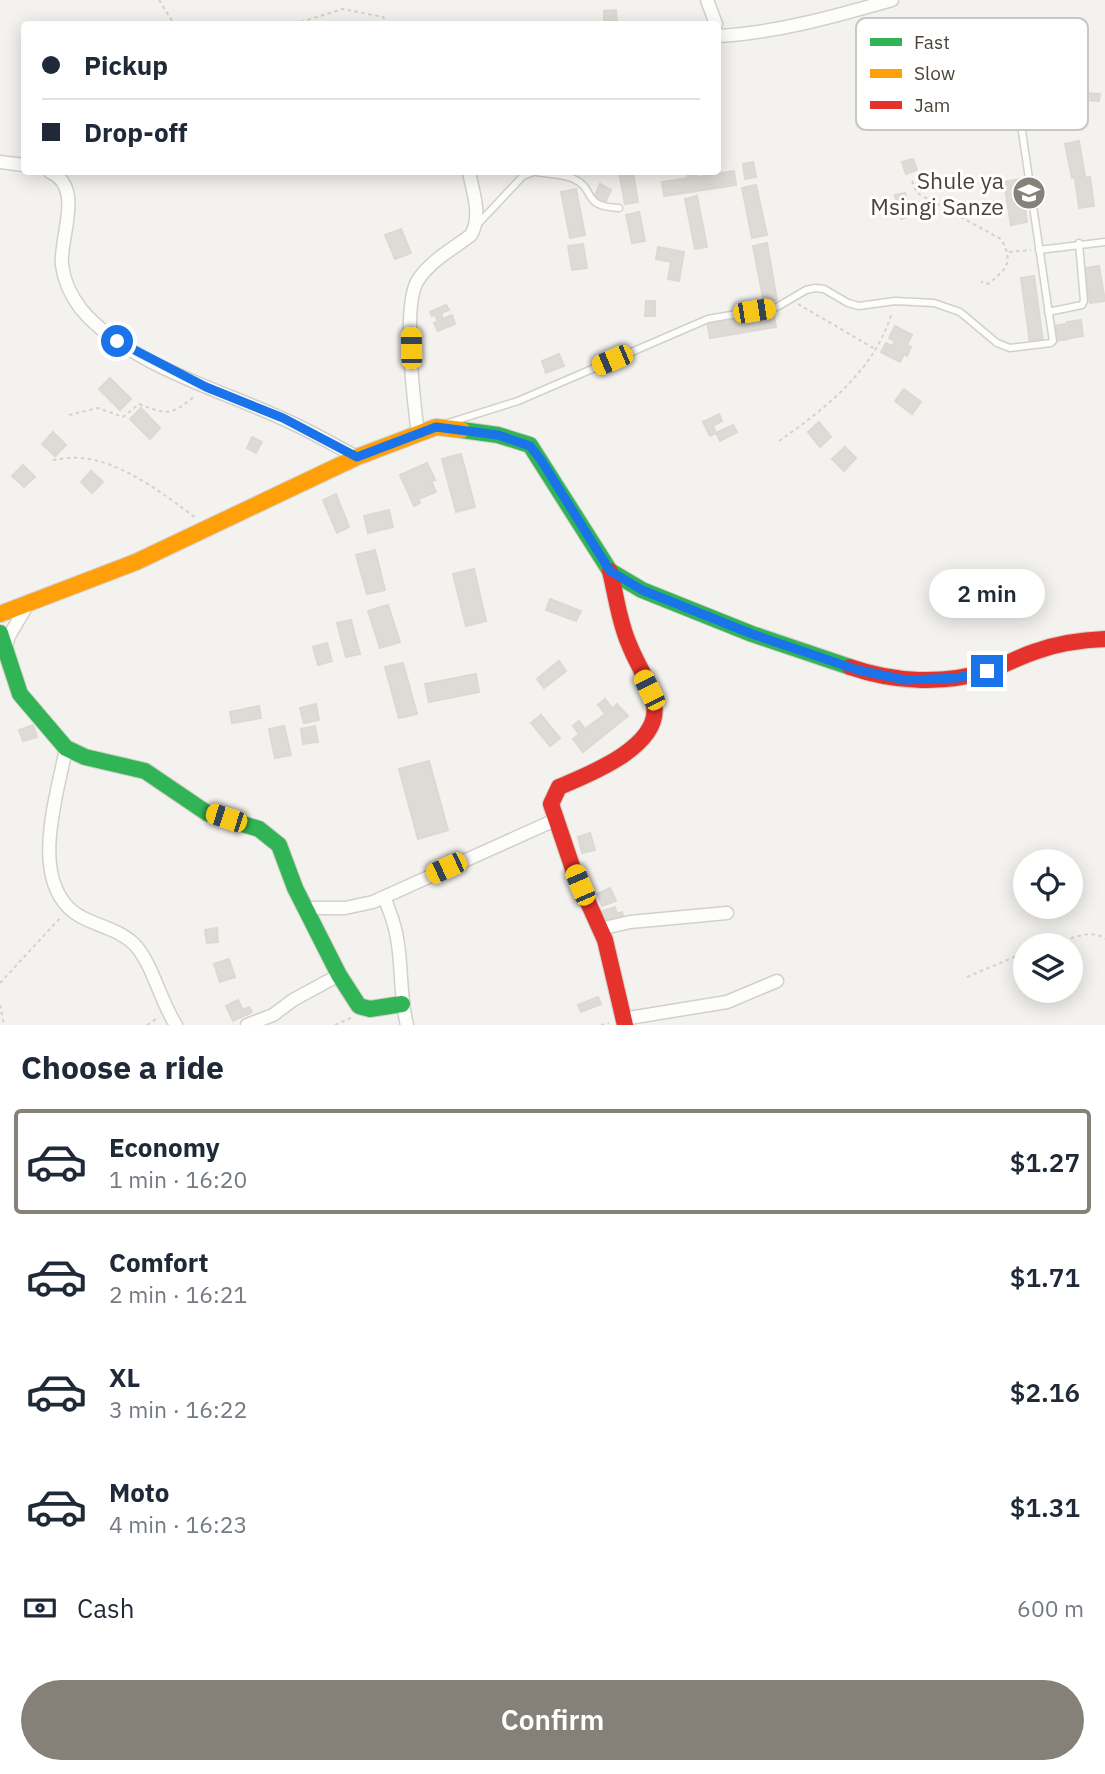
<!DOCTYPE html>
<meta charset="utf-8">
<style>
:root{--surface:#fff;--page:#f2f2f3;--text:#1f2937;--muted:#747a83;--line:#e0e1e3;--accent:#868178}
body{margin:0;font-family:"IBM Plex Sans",sans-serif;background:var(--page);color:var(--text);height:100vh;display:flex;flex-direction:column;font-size:26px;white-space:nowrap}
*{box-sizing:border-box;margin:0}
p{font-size:23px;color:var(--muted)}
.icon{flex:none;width:38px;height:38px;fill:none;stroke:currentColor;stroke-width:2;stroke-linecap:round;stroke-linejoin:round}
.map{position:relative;height:1025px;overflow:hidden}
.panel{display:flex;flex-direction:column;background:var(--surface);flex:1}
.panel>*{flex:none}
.hud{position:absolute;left:21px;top:21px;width:700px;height:154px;border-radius:7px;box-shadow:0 4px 18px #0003;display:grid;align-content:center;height:154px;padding:0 21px;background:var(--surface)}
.fabs{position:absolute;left:1013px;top:849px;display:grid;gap:14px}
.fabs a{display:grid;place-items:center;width:70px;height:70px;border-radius:50%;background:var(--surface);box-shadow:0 4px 18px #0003;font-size:35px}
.end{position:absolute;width:32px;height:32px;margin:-16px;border:9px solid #1a73e8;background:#fff;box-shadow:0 0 0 4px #fff}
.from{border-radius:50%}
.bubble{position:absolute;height:49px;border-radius:24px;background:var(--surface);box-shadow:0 4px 18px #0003;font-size:23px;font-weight:600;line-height:49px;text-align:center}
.car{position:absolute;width:21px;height:42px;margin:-21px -10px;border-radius:9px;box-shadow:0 0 5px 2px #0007;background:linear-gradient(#f5c518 24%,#345 0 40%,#f5c518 0 76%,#345 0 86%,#f5c518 0)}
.hud b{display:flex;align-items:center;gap:24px;height:66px;font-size:26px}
.hud b+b{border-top:2px solid var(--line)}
.hud i{width:18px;height:18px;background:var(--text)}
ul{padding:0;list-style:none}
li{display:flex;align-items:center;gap:21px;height:105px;margin:0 14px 10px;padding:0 7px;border:4px solid transparent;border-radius:7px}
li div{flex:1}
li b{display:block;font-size:26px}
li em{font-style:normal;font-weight:600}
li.on{border-color:var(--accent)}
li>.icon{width:63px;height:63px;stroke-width:1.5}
h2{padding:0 21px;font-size:32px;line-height:84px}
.pay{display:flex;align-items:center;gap:18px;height:77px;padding:0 21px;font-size:26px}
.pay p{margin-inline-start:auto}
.action{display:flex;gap:14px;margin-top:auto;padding:14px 21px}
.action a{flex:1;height:80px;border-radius:42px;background:var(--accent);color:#fff;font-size:28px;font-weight:600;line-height:80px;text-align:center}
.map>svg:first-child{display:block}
</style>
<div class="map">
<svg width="1105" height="1025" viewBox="0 0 1105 1025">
<rect width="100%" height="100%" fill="#f4f2ee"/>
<g fill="#dedbd6" stroke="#dcd9d4" stroke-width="2">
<polygon points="616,10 617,24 604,24 604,11"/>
<polygon points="1083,93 1100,94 1099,101 1082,100"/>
<polygon points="1079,141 1085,176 1072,178 1065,144"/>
<polygon points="913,159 917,170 906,174 902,162"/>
<polygon points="753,162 756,177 745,179 743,164"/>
<polygon points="734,171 736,185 664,196 662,182 688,178 687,172 697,172 698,177"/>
<polygon points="619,172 633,172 638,202 625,204"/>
<polygon points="1090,177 1094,206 1079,208 1075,179"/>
<polygon points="1020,179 1027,222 1011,225 1004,182"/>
<polygon points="600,184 611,190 605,203 594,198"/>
<polygon points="756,185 767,235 752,238 742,188"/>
<polygon points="576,189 585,235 570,238 561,192"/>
<polygon points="905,193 911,216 901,219 895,195"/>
<polygon points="697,196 707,247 695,249 685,199"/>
<polygon points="639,212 645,241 632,243 626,215"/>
<polygon points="401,229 411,253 395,259 385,235"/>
<polygon points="767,243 777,300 764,303 753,246"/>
<polygon points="583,244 587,268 572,270 568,246"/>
<polygon points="658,247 684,252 679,281 668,279 671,262 656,259"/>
<polygon points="1099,266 1105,301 1090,303 1085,268"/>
<polygon points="1034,276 1043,341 1030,343 1021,278"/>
<polygon points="646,301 655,301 655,316 645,316"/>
<polygon points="446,305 449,310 441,313 443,319 452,315 455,324 438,331 434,323 438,321 435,315 432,316 430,312"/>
<polygon points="773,311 776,327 710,338 707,322"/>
<polygon points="1081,320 1083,336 1070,338 1067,322"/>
<polygon points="1065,324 1068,339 1056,341 1053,326"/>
<polygon points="895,326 912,335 907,345 911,347 907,356 904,354 900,362 881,352 886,343 892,346 895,341 889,338"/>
<polygon points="559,354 564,366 546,373 542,361"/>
<polygon points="110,378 131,399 120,410 99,389"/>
<polygon points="904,389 921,402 912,414 895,401"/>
<polygon points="141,408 160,428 150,439 130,419"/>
<polygon points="719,414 722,421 713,426 716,433 710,436 703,422"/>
<polygon points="819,422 831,437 820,447 808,432"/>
<polygon points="733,425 737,432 720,441 716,433"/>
<polygon points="53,432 66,445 55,456 42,444"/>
<polygon points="252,437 262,442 256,453 247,448"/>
<polygon points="845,447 856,458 844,471 832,459"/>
<polygon points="461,454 475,507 456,512 442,459"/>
<polygon points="427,463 435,480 431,481 436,492 418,499 420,503 414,506 400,475"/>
<polygon points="23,465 35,477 24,487 12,476"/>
<polygon points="91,471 103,482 92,493 81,482"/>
<polygon points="336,494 349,527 337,533 323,500"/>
<polygon points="389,510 393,527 368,533 364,516"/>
<polygon points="375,550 385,590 367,594 356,555"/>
<polygon points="474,569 486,621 466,626 453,574"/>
<polygon points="550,599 581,611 576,621 546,610"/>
<polygon points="388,605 400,642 380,648 368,611"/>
<polygon points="351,620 360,654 346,657 337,623"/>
<polygon points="327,643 332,661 318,665 313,647"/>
<polygon points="559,661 566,671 544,688 537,679"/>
<polygon points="403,663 417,714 399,718 385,667"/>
<polygon points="476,674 479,692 429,702 425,684"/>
<polygon points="605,699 612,708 617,704 628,716 583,752 573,739 579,734 573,726 579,721 585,729 605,714 598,705"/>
<polygon points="316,704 319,720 304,723 300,708"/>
<polygon points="259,706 261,718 232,723 230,712"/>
<polygon points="541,715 560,738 550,746 531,723"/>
<polygon points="33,725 37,737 23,741 19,730"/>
<polygon points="284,726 291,755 275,758 269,729"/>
<polygon points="315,726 318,742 303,744 301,729"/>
<polygon points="429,761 448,830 418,839 399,769"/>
<polygon points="590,833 595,850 582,853 578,837"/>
<polygon points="610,888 616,901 602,906 597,894"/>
<polygon points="615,907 617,914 622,912 624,918 607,923 603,911"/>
<polygon points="217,928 218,942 207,943 205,930"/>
<polygon points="229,959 235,977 220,982 214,964"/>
<polygon points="598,997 601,1004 581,1012 578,1005"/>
<polygon points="238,1000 243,1010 249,1007 252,1012 233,1021 226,1006"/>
</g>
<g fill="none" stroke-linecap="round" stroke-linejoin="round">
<defs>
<g id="lane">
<path d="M536,172C548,174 564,174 574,179C597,190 580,206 619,208"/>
<polyline points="476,226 523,176 533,172"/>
<polyline points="1039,250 1105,242"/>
<polyline points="1048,312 1082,305 1084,301 1079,243"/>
<polyline points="448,423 518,401 708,319 777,307 806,290 815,288 824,289 848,303 859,306 895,301 934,303 960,312 997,343 1010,348 1051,343 1053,341 1019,111"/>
</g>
<g id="street">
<polyline points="707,0 716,24"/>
<path d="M718,36C776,33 836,16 892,0"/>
<polyline points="0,162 24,165"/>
<path d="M50,172C85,187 59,238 62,265C64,281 71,296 81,309C127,364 218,389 281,418C307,429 332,444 357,457"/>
<path d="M418,434C414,403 402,304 418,280C430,261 454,248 471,235C482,216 473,192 469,172"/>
<polyline points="5,650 9,636 28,604"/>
<path d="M66,748C58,793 31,871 69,908C86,925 116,926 134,944C152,962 161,1003 176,1025"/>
<path d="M384,897C390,912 396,927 398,944C402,971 400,998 407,1025"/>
<polyline points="305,908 345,908 373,902 555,820"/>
<polyline points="600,929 630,922 727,913"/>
<polyline points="623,1019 727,1002 777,981"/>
<polyline points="247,1025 273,1015 293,1000 339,975"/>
</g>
<g id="fast">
<polyline points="462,430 498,435 530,445 610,571 642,590 752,634 850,667"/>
<polyline points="0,633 20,694 66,748 85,757 145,771 207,813 259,829 279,845 295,888 339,975 359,1006 370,1009 402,1004"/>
</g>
<polyline id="slow" points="0,614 136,562 357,457 436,427 462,430"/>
<g id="jam">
<path d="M610,571C616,595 619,622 629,644C636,663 651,684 654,704C662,746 590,774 559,787L551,804L573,869L605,940L625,1025"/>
<path d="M850,667C893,682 943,685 987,671C1004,666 1020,656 1037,651C1059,643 1081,640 1105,639"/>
</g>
</defs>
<use href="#lane" stroke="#d2d0cb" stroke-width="9"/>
<use href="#street" stroke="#d2d0cb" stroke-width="15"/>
<use href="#fast" stroke="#d3cfc5" stroke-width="18"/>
<use href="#slow" stroke="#d3cfc5" stroke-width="18"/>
<use href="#jam" stroke="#d3cfc5" stroke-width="18"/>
<g stroke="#d3d2cc" stroke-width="2" stroke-dasharray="3.5 3.5" stroke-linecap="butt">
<polyline points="159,0 174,24"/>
<polyline points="294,24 343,9 383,17 388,24"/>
<path d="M912,181L917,193L1001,239C1014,262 1007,269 988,284L981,282"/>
<polyline points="1009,252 1031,250"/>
<polyline points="798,304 875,349"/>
<path d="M69,415L98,408L123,417L139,404C168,415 170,416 195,396"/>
<path d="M779,441C825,409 876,369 892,312"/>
<path d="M53,460C61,459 71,457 80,458C120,460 165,495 196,518"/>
<path d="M1051,945C1066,941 1092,927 1105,939"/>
<polyline points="967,977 1026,952"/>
<polyline points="0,983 61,917"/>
<polyline points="0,1005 4,1025"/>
<polyline points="147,1025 159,1017"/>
<polyline points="335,1025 353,1017"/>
<polyline points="601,1025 609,1023"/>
</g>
<use href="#lane" stroke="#fdfdfc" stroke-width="6"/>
<use href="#street" stroke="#fdfdfc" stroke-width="12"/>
<use href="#fast" stroke="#30b455" stroke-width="16"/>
<use href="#slow" stroke="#ff9f0a" stroke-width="16"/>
<use href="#jam" stroke="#e5322d" stroke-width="16"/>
</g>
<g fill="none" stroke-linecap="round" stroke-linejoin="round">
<polyline stroke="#1a73e8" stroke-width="9" points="117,341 206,387 283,418 357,457 436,427 498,435 530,446 541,460 610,571 642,590 752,634 858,670 905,680 957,678 987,671"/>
</g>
<defs>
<symbol id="school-disc" viewBox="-11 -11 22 22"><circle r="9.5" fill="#868178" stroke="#fff"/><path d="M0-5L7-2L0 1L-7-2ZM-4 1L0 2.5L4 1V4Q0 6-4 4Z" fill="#fff"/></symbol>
</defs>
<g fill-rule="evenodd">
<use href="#school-disc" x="1010" y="174" width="38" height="38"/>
</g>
<g text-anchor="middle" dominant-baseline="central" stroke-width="6" stroke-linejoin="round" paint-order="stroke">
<g font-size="23" fill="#4b4439" stroke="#fff" text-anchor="end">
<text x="1004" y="180">Shule ya<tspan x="1004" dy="26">Msingi Sanze</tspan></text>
</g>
</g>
<rect x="856" y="18" width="232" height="112" rx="10" fill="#fff" stroke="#c9c7c4" stroke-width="2"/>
<rect x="870" y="38" width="32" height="8" fill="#30b455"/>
<rect x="870" y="69" width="32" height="9" fill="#ff9f0a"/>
<rect x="870" y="101" width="32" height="8" fill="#e5322d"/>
<g font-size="19" fill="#4b4439">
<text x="914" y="49">Fast</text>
<text x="914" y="80">Slow</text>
<text x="914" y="112">Jam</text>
</g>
</svg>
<div class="fabs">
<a><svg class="icon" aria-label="locate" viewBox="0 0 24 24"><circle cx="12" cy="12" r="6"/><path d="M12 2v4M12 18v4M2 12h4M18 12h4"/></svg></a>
<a><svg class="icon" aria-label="layers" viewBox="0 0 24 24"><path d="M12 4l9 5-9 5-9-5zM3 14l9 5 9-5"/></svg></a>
</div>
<i class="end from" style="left:117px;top:341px"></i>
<i class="end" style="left:987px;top:671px"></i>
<div class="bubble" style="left:929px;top:569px;width:116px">2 min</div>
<i class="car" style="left:754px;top:311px;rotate:81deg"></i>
<i class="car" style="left:411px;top:348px;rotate:359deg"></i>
<i class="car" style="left:612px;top:360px;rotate:247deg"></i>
<i class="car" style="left:649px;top:690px;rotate:334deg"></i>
<i class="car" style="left:226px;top:818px;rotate:288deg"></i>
<i class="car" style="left:446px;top:868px;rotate:245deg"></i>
<i class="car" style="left:580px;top:885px;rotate:337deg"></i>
<div class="hud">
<b><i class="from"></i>Pickup</b>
<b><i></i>Drop-off</b>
</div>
</div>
<section class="panel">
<h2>Choose a ride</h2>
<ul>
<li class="on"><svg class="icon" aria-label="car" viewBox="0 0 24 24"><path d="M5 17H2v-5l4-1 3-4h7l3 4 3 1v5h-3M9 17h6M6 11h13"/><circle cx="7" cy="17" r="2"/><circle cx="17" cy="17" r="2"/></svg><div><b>Economy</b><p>1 min · 16:20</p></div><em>$1.27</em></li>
<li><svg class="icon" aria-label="car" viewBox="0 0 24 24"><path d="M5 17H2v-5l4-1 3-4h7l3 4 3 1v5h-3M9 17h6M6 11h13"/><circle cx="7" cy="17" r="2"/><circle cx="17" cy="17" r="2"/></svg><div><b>Comfort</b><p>2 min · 16:21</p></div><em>$1.71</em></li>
<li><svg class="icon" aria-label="car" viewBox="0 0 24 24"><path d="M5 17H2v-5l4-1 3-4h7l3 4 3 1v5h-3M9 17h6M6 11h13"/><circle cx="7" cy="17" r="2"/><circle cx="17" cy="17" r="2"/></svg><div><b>XL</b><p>3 min · 16:22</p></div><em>$2.16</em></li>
<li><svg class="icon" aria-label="car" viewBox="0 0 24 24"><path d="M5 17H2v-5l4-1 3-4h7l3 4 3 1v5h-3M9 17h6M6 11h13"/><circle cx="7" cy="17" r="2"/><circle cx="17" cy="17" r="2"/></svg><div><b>Moto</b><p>4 min · 16:23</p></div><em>$1.31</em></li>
</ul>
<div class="pay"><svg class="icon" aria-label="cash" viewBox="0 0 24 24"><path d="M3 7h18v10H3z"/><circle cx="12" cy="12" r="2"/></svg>Cash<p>600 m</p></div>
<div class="action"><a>Confirm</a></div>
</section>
